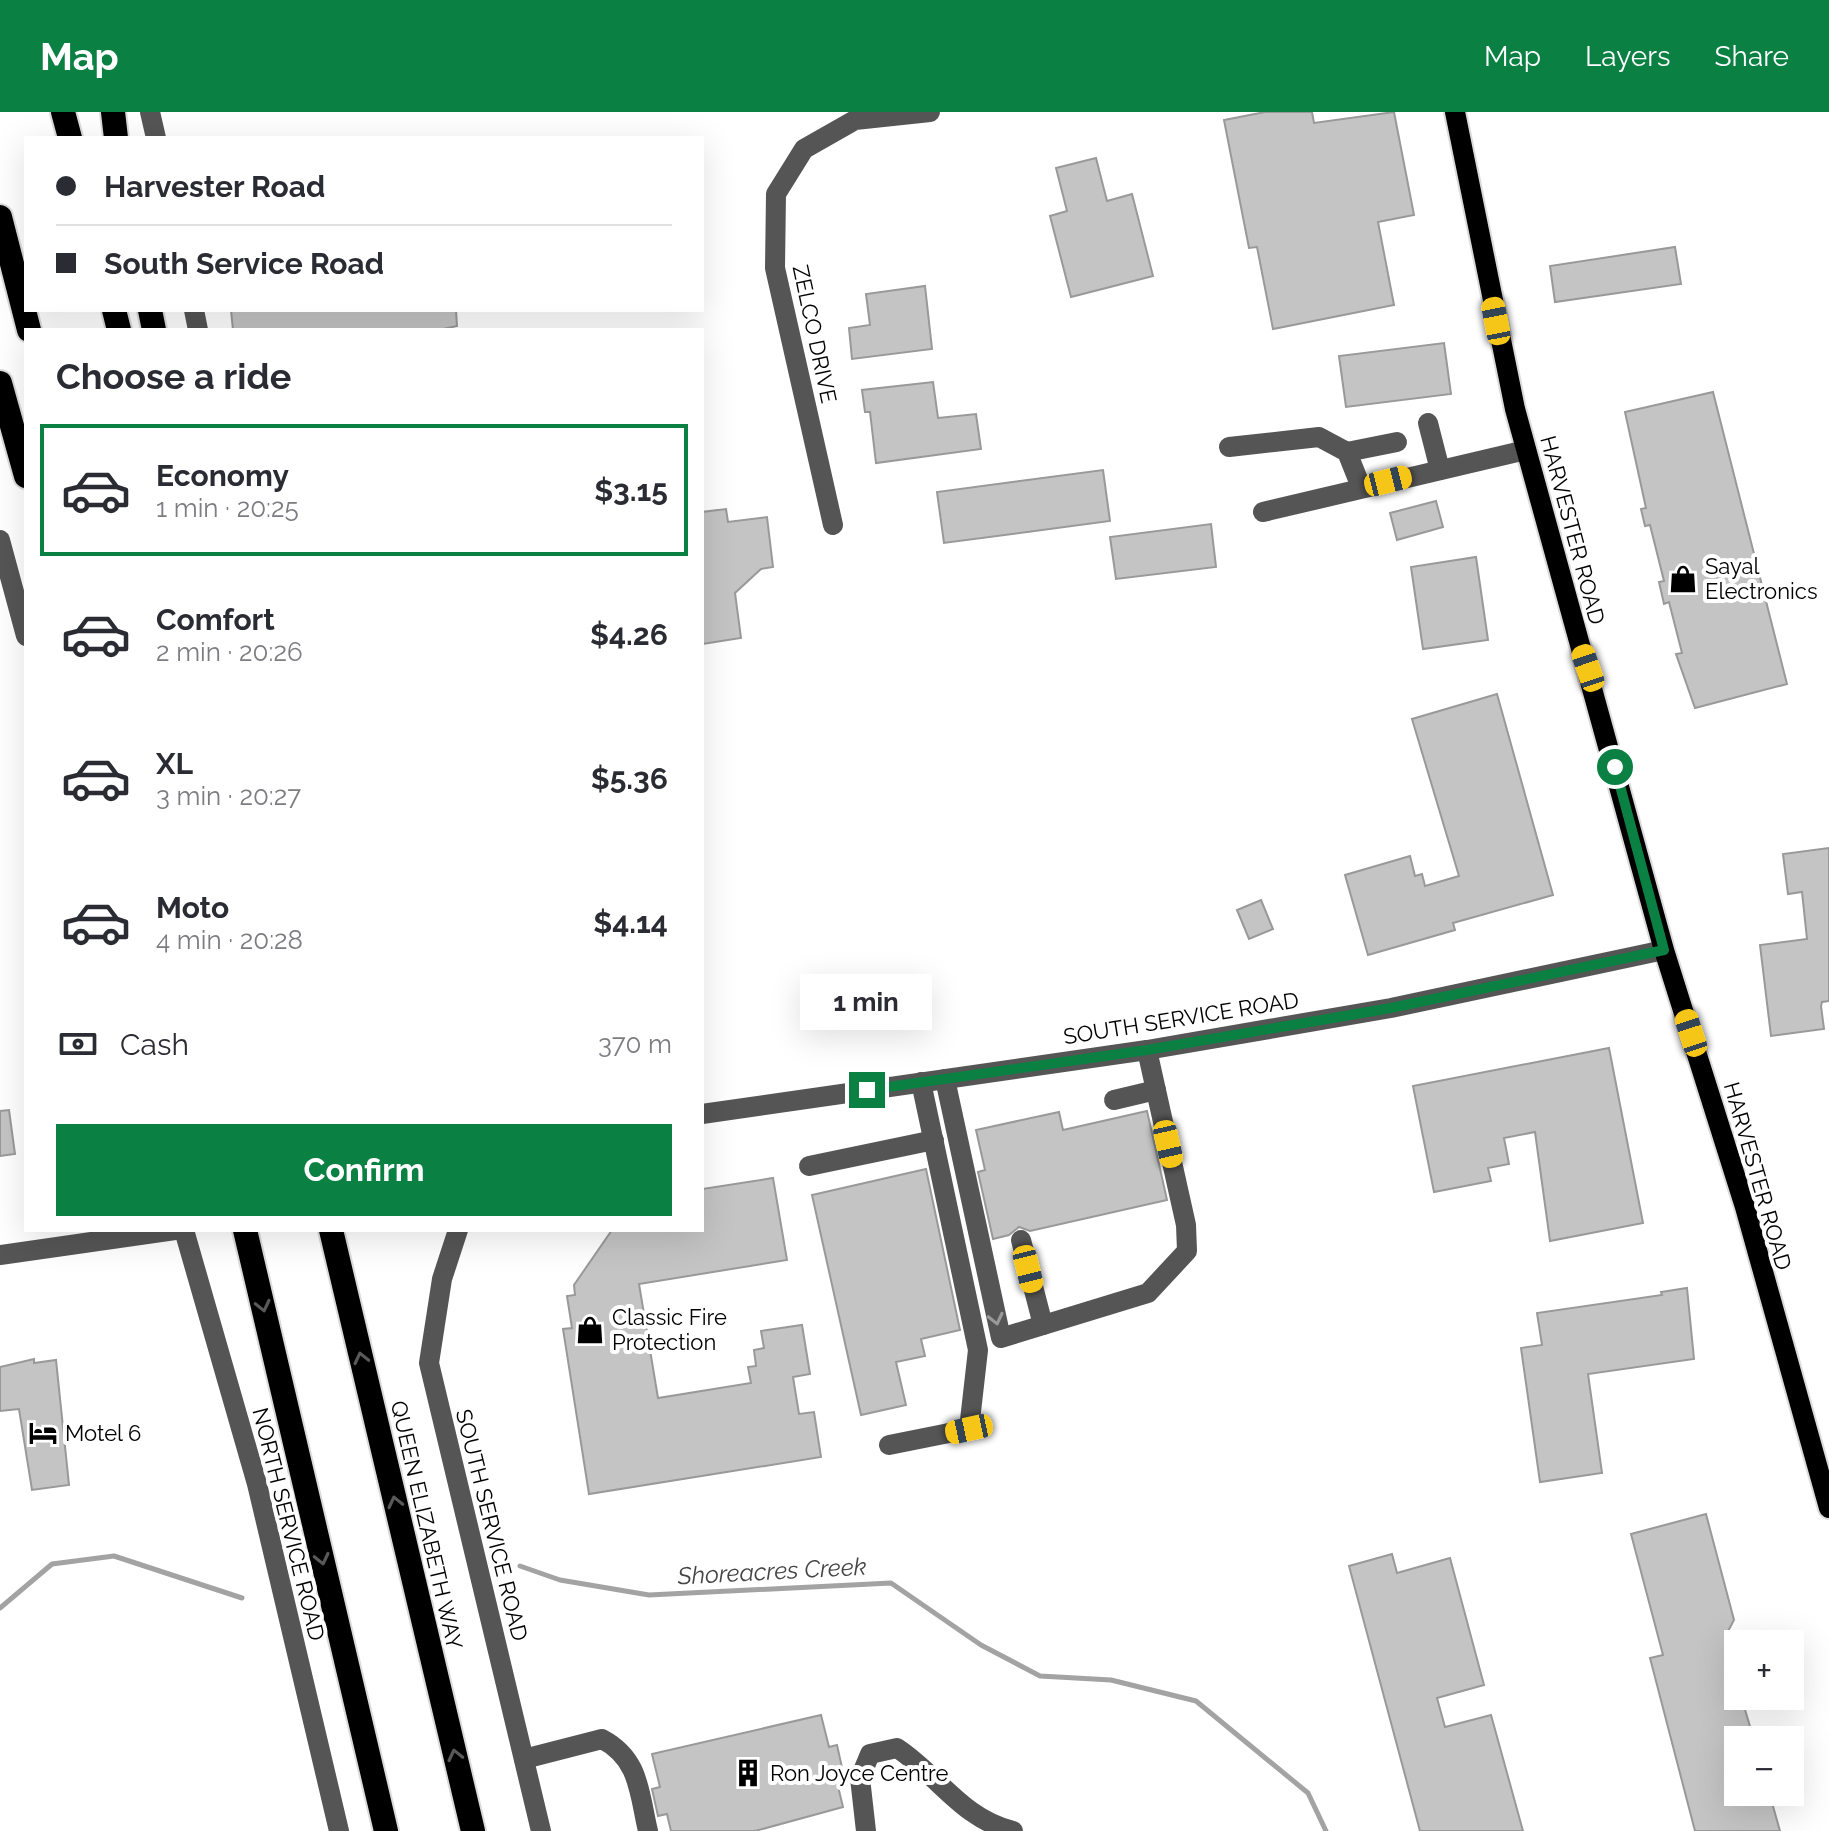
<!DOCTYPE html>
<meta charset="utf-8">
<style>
:root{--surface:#fff;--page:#f2f2f3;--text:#2b2b33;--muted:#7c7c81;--line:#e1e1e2;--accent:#0b8043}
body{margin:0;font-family:Raleway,sans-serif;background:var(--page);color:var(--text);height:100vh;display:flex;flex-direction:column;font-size:30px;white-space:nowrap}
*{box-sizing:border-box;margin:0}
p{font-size:26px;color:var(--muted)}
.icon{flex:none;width:44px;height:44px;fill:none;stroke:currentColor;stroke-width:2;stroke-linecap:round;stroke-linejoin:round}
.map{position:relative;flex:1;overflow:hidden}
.details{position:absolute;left:24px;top:216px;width:680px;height:904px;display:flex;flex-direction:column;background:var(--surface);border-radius:0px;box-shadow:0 8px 32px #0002}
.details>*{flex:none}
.banner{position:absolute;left:24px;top:24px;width:680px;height:176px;border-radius:0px;box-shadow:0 8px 32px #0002;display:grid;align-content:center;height:176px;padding:0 32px;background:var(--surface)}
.tools{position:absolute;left:1724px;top:1518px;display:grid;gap:16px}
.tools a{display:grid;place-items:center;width:80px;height:80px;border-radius:0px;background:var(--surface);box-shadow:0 8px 32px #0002;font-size:40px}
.end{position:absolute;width:36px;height:36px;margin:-18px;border:10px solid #0b8043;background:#fff;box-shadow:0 0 0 4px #fff}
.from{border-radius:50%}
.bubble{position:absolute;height:56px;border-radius:0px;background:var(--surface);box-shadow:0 8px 32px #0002;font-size:26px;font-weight:700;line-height:56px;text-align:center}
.car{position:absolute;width:24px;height:48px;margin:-24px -12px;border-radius:10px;box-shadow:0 0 6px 2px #0007;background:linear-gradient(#f5c518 24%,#345 0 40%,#f5c518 0 76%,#345 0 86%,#f5c518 0)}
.banner b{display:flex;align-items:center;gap:28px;height:76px;font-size:30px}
.banner b+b{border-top:2px solid var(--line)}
.banner i{width:20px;height:20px;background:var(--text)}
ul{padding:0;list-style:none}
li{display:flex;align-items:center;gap:24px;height:132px;margin:0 16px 12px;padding:0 16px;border:4px solid transparent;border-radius:0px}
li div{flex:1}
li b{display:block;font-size:30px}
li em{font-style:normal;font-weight:700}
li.selected{border-color:var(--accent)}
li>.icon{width:72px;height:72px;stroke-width:1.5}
h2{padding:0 32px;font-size:36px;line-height:96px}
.pay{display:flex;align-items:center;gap:20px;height:88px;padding:0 32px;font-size:30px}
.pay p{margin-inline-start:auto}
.action{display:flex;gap:16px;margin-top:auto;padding:16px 32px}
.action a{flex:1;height:92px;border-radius:0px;background:var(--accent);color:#fff;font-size:32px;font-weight:700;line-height:92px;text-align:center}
header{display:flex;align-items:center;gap:48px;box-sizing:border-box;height:112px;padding:0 40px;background:var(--accent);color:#fff}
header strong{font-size:38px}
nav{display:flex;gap:44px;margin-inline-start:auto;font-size:28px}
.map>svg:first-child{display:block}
</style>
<header>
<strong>Map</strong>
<nav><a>Map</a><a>Layers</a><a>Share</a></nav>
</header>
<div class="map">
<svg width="1829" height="1719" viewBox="0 0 1829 1719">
<rect width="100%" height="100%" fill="#fff"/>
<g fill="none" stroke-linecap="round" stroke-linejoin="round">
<g stroke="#a3a3a3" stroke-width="5">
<polyline points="520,1454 560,1468 649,1483 891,1471 981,1533 1040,1564 1111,1568 1196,1589 1308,1681 1326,1719"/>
<polyline points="0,1496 52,1452 114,1444 242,1486"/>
</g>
</g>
<g fill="#c4c4c4" stroke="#999" stroke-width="2">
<polygon points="1265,0 1312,0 1314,11 1394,0 1414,103 1378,110 1394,193 1273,217 1257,135 1249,136 1224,8"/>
<polygon points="1096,46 1107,89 1132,82 1153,164 1071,185 1050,104 1067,99 1056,56"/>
<polygon points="1675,135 1681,172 1555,190 1550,154"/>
<polygon points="925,174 932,237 852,247 849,216 870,213 866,182"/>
<polygon points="231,198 456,198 457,214 439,218 233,218"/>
<polygon points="1444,231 1451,282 1346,295 1339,244"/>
<polygon points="933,270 938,306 976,302 981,337 876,351 870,300 865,300 862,278"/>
<polygon points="1713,280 1787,572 1695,596 1676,542 1682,541 1669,490 1664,492 1659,470 1664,469 1650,413 1645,414 1641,397 1646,396 1625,300"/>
<polygon points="1103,358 1110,409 944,431 937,380"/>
<polygon points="1436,389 1443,415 1397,428 1390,401"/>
<polygon points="726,397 728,410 767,405 773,455 761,457 735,481 741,526 702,532 702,400"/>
<polygon points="1211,412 1216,455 1116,467 1110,425"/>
<polygon points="1476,445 1488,528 1423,537 1411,455"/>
<polygon points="1497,582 1553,783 1453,811 1455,818 1368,843 1345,763 1410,744 1415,764 1422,762 1425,774 1459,764 1412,607"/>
<polygon points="1829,736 1829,889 1822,890 1821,894 1824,917 1771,924 1760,833 1807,827 1802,780 1788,782 1783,742"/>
<polygon points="1261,788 1273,817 1249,827 1237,798"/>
<polygon points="1609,936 1643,1111 1550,1129 1535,1020 1504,1026 1509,1052 1488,1056 1491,1069 1434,1080 1413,974"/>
<polygon points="9,998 15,1042 0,1044 0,999"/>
<polygon points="1147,999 1167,1088 1030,1119 1019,1115 1009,1123 993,1127 978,1060 985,1058 976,1018 1059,1000 1063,1018"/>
<polygon points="926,1057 960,1218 921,1227 925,1244 896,1250 906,1293 861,1303 812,1083"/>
<polygon points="773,1066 787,1148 639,1172 658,1286 751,1271 748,1255 756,1254 754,1238 764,1236 761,1219 802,1213 810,1262 793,1265 799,1302 814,1300 821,1345 589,1382 563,1217 572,1216 567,1184 575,1183 574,1173 612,1118 702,1118 702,1077"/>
<polygon points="1687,1176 1694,1247 1588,1262 1602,1361 1540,1370 1521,1236 1542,1233 1537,1201 1662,1183 1661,1180"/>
<polygon points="34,1247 34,1251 56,1248 69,1373 32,1378 19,1297 0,1299 0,1255"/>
<polygon points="1706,1402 1734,1508 1725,1525 1738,1584 1741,1584 1754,1628 1738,1628 1738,1680 1769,1680 1780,1719 1695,1719 1650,1546 1663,1543 1631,1422"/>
<polygon points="1392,1442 1397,1461 1450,1446 1484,1573 1437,1586 1445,1615 1491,1603 1523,1719 1420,1719 1349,1454"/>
<polygon points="821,1603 829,1635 837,1633 843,1660 835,1662 843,1695 755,1719 671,1719 667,1702 658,1704 652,1677 660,1675 652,1642"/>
</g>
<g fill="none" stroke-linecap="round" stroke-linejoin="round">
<defs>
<polyline id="major" points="1455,0 1515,297 1664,838 1745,1095 1829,1396"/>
<g id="highway">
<polyline points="63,0 70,26"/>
<polyline points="113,0 116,26"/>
<polyline points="0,105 29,218"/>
<polyline points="114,198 119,218"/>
<polyline points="150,198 154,218"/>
<polyline points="0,271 26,364"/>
<polyline points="245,1118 386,1719"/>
<polyline points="331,1118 473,1719"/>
</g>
</defs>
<use href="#major" stroke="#dbdbdb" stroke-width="24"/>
<use href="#highway" stroke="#dbdbdb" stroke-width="28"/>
<g stroke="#555" stroke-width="20">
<polyline points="150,0 156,26"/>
<polyline points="194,198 198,218"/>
<polyline points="1428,311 1440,358"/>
<polyline points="1229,335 1319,325 1347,340 1361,375"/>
<polyline points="1347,340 1397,330"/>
<polyline points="1263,400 1526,338"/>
<polyline points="833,413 775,156 776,82 804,37 855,8 930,0"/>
<polyline points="0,428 26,524"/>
<polyline points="945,967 1001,1226 1148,1181 1187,1139 1186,1113 1147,938"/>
<polyline points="1114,988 1156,978"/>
<polyline points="702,1002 1147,938 1391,896 1664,838"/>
<polyline points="809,1054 934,1028"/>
<polyline points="184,1118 257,1372 339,1719"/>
<polyline points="458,1118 442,1167 429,1251 541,1719"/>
<polyline points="1021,1128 1043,1213"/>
<polyline points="0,1143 175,1118"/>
<polyline points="889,1333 969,1317 978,1238 921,970"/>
<path d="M524,1647L602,1627C640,1647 639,1681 648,1719"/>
<path d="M866,1719L860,1666L870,1642L897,1636C938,1663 962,1707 1013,1719"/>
</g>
<use href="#major" stroke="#000" stroke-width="20"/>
<use href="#highway" stroke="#000" stroke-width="24"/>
</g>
<defs><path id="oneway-chevron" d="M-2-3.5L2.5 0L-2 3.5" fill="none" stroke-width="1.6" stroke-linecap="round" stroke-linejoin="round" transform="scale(2)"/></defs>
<g stroke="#595959">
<use href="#oneway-chevron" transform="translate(263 1194) rotate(77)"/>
<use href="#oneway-chevron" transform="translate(361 1246) rotate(-103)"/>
<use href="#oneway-chevron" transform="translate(395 1390) rotate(-103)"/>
<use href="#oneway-chevron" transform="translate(322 1447) rotate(77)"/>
<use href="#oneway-chevron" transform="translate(455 1643) rotate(-103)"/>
</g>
<use stroke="#999" href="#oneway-chevron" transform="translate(996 1207) rotate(77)"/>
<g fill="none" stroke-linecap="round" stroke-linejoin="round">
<polyline stroke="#0b8043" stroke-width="10" points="867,978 1147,938 1391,896 1664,838 1615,655"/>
</g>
<defs>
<symbol id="shop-bare" viewBox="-9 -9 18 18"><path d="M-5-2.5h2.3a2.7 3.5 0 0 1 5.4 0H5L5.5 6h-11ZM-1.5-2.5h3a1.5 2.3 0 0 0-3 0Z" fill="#000" stroke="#fff" stroke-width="2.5" paint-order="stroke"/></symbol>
<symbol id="hotel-bare" viewBox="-9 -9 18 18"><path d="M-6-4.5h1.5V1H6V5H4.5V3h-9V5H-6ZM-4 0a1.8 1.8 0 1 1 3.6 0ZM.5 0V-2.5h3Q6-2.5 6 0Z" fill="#000" stroke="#fff" stroke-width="2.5" paint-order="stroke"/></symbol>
<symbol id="building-bare" viewBox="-9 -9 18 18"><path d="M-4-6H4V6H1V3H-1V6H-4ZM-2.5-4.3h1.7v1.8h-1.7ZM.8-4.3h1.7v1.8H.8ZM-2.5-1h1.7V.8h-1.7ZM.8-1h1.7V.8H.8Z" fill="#000" stroke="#fff" stroke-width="2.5" paint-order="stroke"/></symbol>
</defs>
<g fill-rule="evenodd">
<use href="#shop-bare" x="1663" y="447" width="40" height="40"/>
<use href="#shop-bare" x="570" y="1198" width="40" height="40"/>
<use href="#hotel-bare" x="23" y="1301" width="40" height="40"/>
<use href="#building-bare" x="728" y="1641" width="40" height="40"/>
</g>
<g text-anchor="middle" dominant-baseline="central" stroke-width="8" stroke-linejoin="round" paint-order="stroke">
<g font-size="22" fill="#000" stroke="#fff">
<text transform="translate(815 222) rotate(78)">ZELCO DRIVE</text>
<text transform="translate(1573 418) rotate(75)">HARVESTER ROAD</text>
<text transform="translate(1181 906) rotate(-9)">SOUTH SERVICE ROAD</text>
<text transform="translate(1758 1064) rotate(74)">HARVESTER ROAD</text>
<text transform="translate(289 1412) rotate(76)">NORTH SERVICE ROAD</text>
<text transform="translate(427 1413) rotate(77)">QUEEN ELIZABETH WAY</text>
<text transform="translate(492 1413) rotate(76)">SOUTH SERVICE ROAD</text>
</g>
<g font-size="22" fill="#000" stroke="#fff" text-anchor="start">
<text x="1705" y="454">Sayal<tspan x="1705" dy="25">Electronics</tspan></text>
<text x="612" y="1205">Classic Fire<tspan x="612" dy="25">Protection</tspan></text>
<text x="65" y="1321">Motel 6</text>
<text x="770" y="1661">Ron Joyce Centre</text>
</g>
<g font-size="24" font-style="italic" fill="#444" stroke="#fff">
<text transform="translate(772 1459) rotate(-3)">Shoreacres Creek</text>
</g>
</g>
</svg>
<div class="tools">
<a>+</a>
<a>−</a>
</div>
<i class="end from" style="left:1615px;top:655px"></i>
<i class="end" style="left:867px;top:978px"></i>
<div class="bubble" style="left:800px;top:862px;width:132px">1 min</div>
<i class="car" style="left:1496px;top:209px;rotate:349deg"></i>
<i class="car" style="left:1388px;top:369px;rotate:76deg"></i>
<i class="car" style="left:1588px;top:556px;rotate:341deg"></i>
<i class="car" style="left:1691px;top:921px;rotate:342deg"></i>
<i class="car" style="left:1168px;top:1032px;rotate:167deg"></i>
<i class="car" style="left:1028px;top:1157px;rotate:166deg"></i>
<i class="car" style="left:969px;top:1317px;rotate:258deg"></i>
<div class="banner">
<b><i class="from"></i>Harvester Road</b>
<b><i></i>South Service Road</b>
</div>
<section class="details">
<h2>Choose a ride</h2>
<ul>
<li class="selected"><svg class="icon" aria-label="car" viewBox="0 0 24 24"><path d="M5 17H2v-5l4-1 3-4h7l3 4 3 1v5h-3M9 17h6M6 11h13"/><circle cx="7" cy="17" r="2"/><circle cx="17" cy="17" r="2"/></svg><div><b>Economy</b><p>1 min · 20:25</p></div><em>$3.15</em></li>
<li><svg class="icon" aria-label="car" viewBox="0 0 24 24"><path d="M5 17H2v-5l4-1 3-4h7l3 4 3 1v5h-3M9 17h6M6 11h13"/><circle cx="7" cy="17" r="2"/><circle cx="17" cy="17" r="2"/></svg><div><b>Comfort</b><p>2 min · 20:26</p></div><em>$4.26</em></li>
<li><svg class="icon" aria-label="car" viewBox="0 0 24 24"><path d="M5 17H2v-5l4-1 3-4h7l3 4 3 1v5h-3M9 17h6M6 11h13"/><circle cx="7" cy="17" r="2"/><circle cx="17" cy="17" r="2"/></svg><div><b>XL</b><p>3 min · 20:27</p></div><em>$5.36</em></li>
<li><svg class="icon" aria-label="car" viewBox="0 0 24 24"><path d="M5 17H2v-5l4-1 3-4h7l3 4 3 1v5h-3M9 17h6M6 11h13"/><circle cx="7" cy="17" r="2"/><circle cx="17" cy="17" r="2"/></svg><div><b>Moto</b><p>4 min · 20:28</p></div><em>$4.14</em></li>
</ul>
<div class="pay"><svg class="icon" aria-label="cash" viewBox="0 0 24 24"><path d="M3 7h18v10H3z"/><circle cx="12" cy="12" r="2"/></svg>Cash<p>370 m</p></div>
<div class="action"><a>Confirm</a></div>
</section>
</div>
